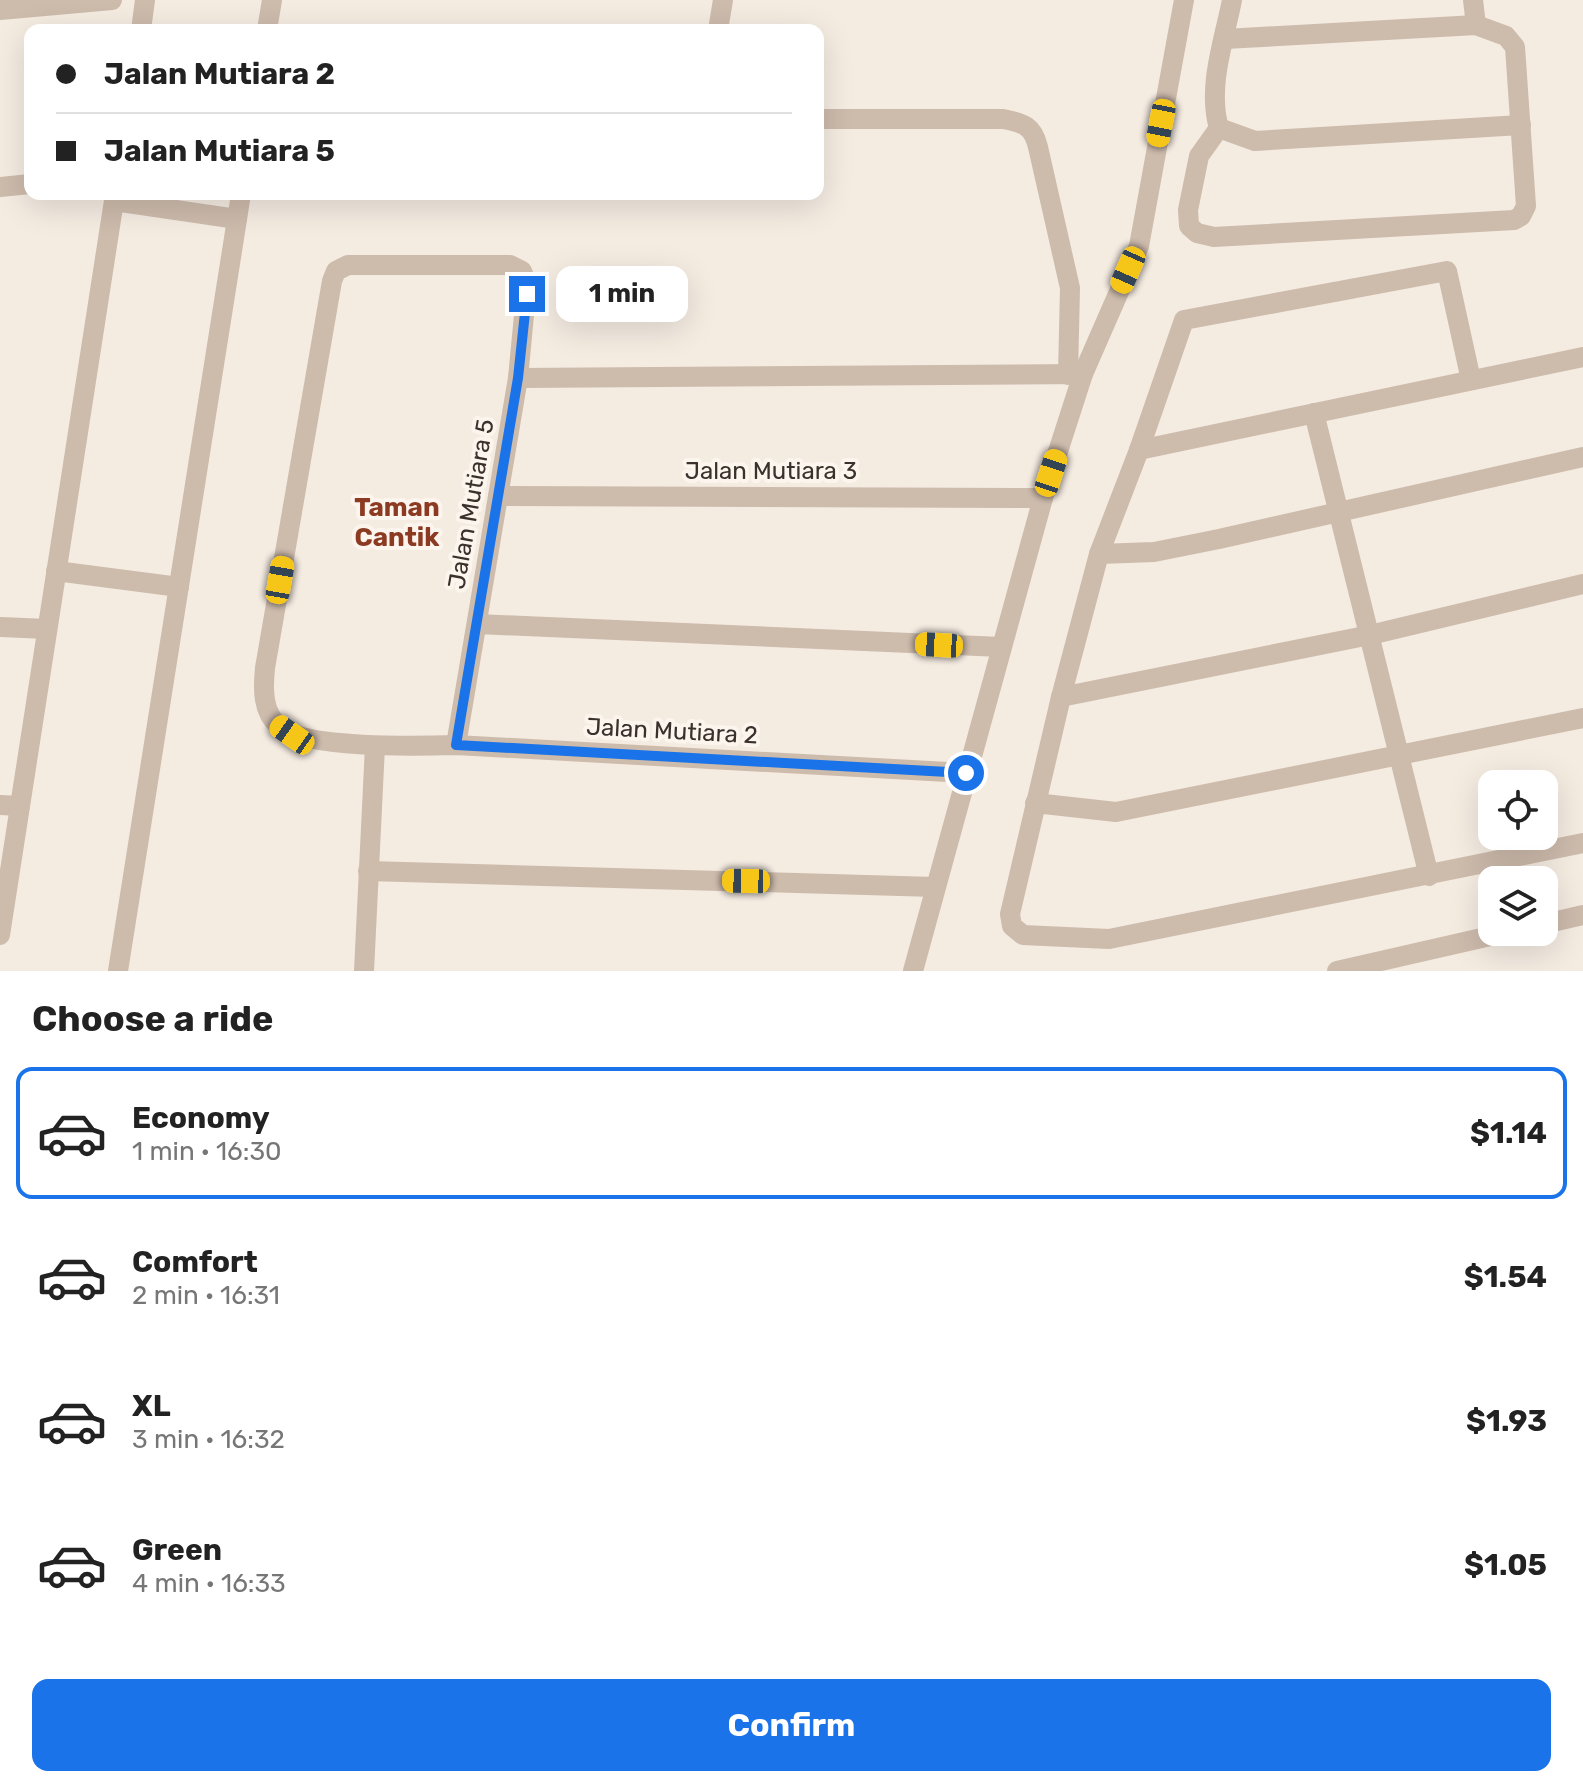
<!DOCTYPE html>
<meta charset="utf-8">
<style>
:root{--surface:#fff;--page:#f6f6f6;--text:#222;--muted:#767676;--line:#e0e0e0;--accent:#1a73e8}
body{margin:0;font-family:Rubik,sans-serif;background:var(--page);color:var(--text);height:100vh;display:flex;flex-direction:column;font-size:30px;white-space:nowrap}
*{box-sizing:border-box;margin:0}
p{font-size:26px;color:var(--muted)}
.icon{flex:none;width:44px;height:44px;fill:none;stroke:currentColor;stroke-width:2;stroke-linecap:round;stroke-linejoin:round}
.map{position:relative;height:971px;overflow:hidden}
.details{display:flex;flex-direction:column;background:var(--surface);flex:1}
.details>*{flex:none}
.top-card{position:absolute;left:24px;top:24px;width:800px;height:176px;border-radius:16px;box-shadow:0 8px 32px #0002;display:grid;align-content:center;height:176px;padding:0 32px;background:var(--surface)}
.buttons{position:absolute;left:1478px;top:770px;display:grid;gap:16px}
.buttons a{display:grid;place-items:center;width:80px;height:80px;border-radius:16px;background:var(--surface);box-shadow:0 8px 32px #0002;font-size:40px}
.end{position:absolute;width:36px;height:36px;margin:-18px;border:10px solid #1a73e8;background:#fff;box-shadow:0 0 0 4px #fff}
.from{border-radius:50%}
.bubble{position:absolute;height:56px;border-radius:16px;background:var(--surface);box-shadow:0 8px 32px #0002;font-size:26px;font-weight:700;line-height:56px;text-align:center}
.car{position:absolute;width:24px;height:48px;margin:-24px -12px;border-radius:10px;box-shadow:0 0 6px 2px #0007;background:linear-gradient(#f5c518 24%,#345 0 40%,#f5c518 0 76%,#345 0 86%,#f5c518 0)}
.top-card b{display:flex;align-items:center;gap:28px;height:76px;font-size:30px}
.top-card b+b{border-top:2px solid var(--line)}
.top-card i{width:20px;height:20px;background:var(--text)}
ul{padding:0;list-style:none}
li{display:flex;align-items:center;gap:24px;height:132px;margin:0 16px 12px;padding:0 16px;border:4px solid transparent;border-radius:16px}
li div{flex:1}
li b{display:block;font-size:30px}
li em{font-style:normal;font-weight:700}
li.current{border-color:var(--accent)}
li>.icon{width:72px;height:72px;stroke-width:1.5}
h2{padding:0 32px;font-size:36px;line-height:96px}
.primary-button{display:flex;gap:16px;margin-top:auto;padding:16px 32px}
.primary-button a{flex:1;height:92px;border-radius:16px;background:var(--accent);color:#fff;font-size:32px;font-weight:700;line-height:92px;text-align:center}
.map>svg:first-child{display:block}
</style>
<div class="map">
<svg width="1583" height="971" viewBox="0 0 1583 971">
<rect width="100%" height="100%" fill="#f4ebe1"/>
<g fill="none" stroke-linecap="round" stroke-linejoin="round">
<g stroke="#cdbbac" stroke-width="20">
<path d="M1232,0C1224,41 1207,87 1219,128L1255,141L1521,125"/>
<polyline points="1473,0 1476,25"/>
<polyline points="0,10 112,0"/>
<polyline points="141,30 145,0"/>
<polyline points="267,30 272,0"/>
<polyline points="718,30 723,0"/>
<path d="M818,119H1003C1024,123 1033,126 1038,147L1070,288L1068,375"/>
<polyline points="1219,128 1199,156 1188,210 1189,226 1197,233 1214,237 1514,220 1521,216 1526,206 1515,47 1506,36 1476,25 1225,39"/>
<polyline points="0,187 30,184"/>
<polyline points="114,201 237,219"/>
<polyline points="518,378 1083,374"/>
<polyline points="1471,380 1447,271 1184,320 1139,450 1099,554 1061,697 1010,914 1012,926 1023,935 1109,939 1583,843"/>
<polyline points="1314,413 1429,876"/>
<polyline points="1139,450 1583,357"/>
<polyline points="498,496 1043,498"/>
<polyline points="1099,554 1154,552 1219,539 1583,457"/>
<polyline points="56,571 179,587"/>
<polyline points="477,624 1001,647"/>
<polyline points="0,627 47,629"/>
<polyline points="1061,697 1370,635 1583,584"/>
<path d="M456,745L518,378L527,284L522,271L510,265H348L336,271L332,281L265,668C263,688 262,712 279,726C304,749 419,746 456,745L966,773"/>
<polyline points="1035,803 1116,812 1583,718"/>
<polyline points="0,805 20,806"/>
<polyline points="368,871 935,887"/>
<polyline points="1544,924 1583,915"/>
<polyline points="0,935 115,194"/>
<polyline points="118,971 241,194"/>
<polyline points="364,971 375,746"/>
<polyline points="913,971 1043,498 1083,374 1139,246 1184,0"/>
<polyline points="1337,971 1508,932"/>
</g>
</g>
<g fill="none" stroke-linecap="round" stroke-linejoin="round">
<polyline stroke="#1a73e8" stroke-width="10" points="527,294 518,378 456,745 966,773"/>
</g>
<g text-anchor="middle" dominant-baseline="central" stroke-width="8" stroke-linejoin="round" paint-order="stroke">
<g font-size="24" fill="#3b302b" stroke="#fbf5ee">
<text x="771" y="471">Jalan Mutiara 3</text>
<text transform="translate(471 504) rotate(-80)">Jalan Mutiara 5</text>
<text transform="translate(672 731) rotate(3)">Jalan Mutiara 2</text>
</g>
<g font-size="26" font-weight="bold" fill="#8c3b22" stroke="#fbf5ee">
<text x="397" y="507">Taman<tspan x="397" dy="30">Cantik</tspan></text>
</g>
</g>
</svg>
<div class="buttons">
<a><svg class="icon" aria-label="locate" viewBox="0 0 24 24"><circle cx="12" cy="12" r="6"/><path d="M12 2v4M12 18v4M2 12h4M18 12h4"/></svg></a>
<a><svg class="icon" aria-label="layers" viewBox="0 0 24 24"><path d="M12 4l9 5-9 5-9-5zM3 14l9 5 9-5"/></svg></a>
</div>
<i class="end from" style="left:966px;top:773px"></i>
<i class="end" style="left:527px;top:294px"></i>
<div class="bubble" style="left:556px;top:266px;width:132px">1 min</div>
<i class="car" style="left:1161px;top:123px;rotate:191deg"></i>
<i class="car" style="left:1128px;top:270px;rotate:204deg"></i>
<i class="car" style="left:1051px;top:473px;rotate:18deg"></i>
<i class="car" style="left:280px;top:580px;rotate:10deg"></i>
<i class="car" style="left:939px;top:645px;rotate:273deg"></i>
<i class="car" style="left:292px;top:735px;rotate:305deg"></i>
<i class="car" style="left:746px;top:881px;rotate:271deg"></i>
<div class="top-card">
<b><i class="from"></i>Jalan Mutiara 2</b>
<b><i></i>Jalan Mutiara 5</b>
</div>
</div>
<section class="details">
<h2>Choose a ride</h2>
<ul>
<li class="current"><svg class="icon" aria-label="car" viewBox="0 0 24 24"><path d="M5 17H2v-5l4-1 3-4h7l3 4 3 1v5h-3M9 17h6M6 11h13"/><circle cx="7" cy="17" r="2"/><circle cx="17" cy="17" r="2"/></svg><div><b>Economy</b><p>1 min · 16:30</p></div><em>$1.14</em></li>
<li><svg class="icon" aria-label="car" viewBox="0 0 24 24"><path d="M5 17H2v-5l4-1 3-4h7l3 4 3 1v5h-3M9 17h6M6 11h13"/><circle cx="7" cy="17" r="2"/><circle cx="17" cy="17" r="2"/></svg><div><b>Comfort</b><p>2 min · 16:31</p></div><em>$1.54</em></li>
<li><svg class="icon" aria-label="car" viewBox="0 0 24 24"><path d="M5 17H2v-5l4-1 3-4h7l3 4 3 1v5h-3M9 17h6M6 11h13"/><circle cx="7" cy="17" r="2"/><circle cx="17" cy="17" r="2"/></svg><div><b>XL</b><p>3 min · 16:32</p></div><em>$1.93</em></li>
<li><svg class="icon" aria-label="car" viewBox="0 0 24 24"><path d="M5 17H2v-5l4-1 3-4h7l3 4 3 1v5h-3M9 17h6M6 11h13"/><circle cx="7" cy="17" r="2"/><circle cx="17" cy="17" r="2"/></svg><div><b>Green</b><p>4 min · 16:33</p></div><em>$1.05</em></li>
</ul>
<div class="primary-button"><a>Confirm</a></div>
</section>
